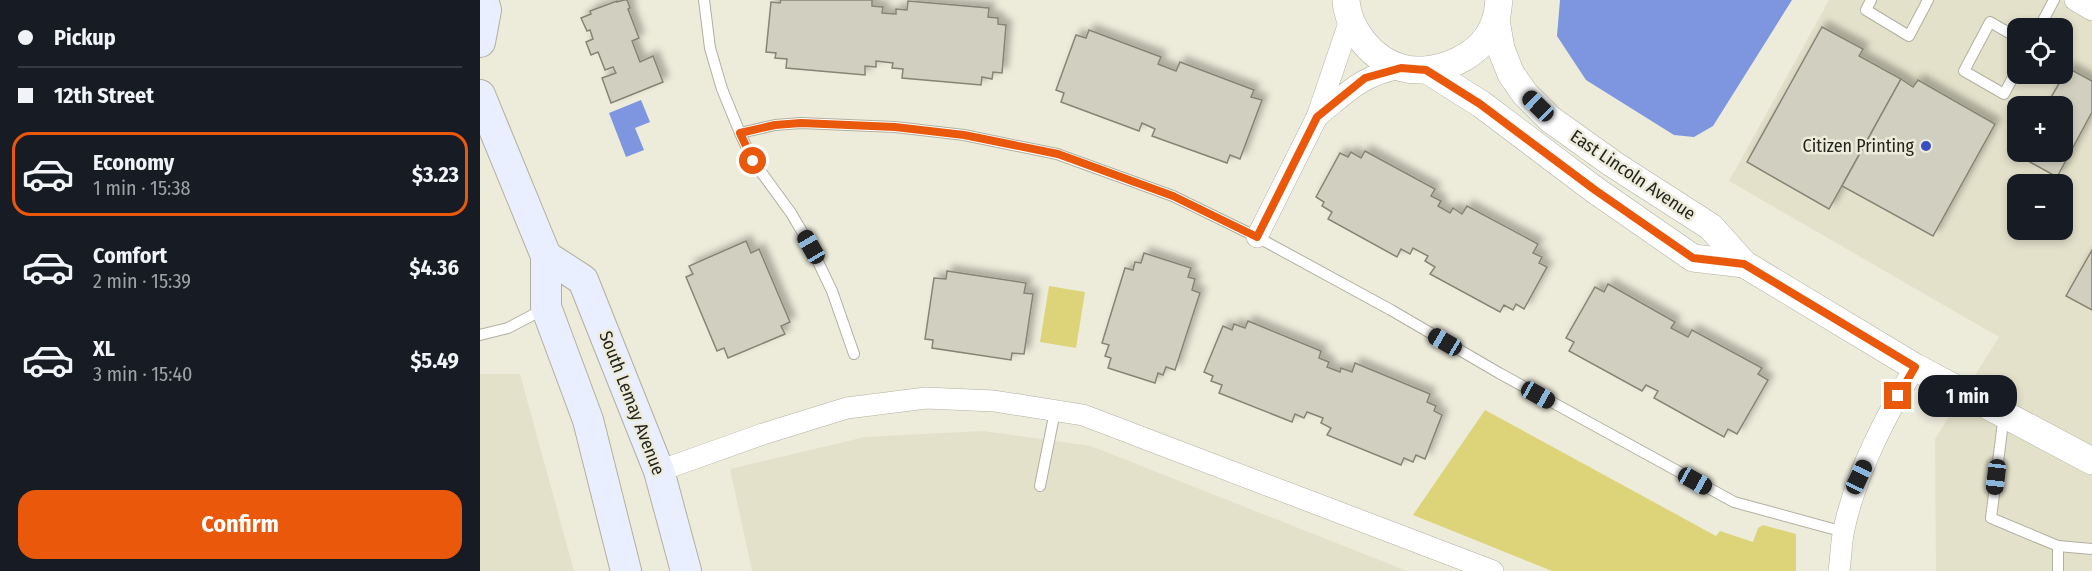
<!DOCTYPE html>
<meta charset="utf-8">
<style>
:root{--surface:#171b24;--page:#242831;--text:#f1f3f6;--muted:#9ea1a6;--line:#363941;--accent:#ea580c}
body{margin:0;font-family:"Fira Sans Condensed",sans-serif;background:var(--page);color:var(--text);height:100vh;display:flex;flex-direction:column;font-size:22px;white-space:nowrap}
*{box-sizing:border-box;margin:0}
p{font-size:20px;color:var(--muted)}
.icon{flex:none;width:33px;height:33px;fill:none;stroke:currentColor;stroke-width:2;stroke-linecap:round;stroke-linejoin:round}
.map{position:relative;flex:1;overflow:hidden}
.sheet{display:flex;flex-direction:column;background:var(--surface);width:480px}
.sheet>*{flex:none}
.hud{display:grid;align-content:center;height:132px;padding:0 18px;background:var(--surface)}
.controls{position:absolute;left:1527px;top:18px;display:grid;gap:12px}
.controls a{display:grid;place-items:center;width:66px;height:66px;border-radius:12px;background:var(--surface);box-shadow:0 3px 9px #0003;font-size:30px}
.end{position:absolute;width:27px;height:27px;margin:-14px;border:8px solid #ea580c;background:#fff;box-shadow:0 0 0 3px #fff}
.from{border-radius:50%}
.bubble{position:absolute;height:42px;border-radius:18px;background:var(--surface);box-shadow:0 3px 9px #0003;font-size:20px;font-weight:700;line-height:42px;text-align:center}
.car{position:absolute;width:18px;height:36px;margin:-18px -9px;border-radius:8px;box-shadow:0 0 4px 2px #0007;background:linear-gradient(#222 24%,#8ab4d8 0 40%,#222 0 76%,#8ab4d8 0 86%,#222 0)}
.hud b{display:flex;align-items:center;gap:21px;height:57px;font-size:22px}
.hud b+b{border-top:2px solid var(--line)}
.hud i{width:15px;height:15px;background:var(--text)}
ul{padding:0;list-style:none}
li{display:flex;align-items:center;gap:18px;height:84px;margin:0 12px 9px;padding:0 6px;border:3px solid transparent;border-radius:18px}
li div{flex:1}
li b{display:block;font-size:22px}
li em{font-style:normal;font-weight:700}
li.on{border-color:var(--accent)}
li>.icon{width:54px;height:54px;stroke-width:1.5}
.primary-button{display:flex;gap:12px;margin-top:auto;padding:12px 18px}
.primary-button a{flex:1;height:69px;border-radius:18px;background:var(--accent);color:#fff;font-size:24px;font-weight:700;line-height:69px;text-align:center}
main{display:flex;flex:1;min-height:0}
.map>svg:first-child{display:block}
</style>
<main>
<section class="sheet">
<div class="hud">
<b><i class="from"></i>Pickup</b>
<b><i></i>12th Street</b>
</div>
<ul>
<li class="on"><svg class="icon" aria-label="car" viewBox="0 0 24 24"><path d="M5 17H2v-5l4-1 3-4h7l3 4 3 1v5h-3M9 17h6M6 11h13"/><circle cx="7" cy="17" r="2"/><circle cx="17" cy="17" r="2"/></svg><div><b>Economy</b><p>1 min · 15:38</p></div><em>$3.23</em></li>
<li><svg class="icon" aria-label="car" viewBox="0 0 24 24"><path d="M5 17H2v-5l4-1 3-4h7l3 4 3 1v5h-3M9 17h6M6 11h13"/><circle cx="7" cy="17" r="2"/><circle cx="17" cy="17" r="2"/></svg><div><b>Comfort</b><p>2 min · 15:39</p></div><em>$4.36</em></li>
<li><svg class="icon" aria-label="car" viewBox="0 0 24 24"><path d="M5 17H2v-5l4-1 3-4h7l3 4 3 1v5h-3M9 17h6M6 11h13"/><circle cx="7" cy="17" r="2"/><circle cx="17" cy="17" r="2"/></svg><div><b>XL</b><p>3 min · 15:40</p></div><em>$5.49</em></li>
</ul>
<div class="primary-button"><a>Confirm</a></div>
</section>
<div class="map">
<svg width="1612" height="571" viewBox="0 0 1612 571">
<defs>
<filter id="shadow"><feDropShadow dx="5.5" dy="-5.5" stdDeviation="3" flood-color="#0004"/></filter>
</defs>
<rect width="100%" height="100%" fill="#edecdb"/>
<g fill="#e3e1ca" fill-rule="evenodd">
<path d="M1349,0H1612V571H1456L1455,439L1519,337L1249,181ZM1538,28H1582V74H1538ZM1538,106H1582V152H1538ZM1538,184H1582V230H1538Z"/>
<polygon points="0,374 40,374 94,571 0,571"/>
<polygon points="503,431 611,446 927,571 272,571 250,469 385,437"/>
</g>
<g fill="#ddd47a">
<polygon points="569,286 605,292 596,348 560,342"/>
<polygon points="1005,410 1236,536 1240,531 1273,542 1278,528 1283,525 1316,534 1316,571 1072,571 933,515"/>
</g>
<g fill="#7e95df">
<polygon points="1080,0 1312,0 1233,126 1214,137 1194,135 1106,80 1077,36"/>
<polygon points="161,100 170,122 155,128 164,150 146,157 129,113"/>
</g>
<g fill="#d1d0c0" stroke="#858475" stroke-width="1.5" filter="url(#shadow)">
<polygon points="144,0 147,0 150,8 148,9 159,38 152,41 160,62 173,56 183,82 131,103 122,78 136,73 133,67 125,70 118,52 111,55 106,42 113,39 110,30 107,31 101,18 111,14 110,11 137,1 137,2"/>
<polygon points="301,0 392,0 392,6 403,7 402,13 416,14 416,9 427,10 428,1 509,8 508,17 518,18 518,24 526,25 522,73 513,72 512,79 502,77 501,85 422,78 423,69 412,68 413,63 396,61 396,67 385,66 385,75 306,68 307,59 295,58 296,53 286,52 291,2 300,3"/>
<polygon points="1342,27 1383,49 1379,56 1421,79 1349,209 1267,162"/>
<polygon points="609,30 681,57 678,64 696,71 700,62 774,90 771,97 782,100 760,159 750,155 747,163 672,136 675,129 662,123 659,131 581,102 584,93 576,90 596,35 606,38"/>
<polygon points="1588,68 1612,81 1612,112 1577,177 1539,156 1541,152 1582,152 1582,106 1566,106"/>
<polygon points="1421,79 1433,87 1438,80 1515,124 1453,236 1362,186"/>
<polygon points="885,151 955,189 951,196 961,201 958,206 970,213 973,208 982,214 987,206 1058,244 1053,253 1062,257 1059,263 1067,267 1044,309 1036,304 1033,310 1024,305 1020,312 950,274 955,267 945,261 948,256 933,248 930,254 921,249 917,257 848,219 852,212 842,206 844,202 836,197 860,153 868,157 871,152 881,158"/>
<polygon points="266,241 271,253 279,249 310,322 301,326 305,334 248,358 244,348 237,351 206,277 213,274 209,266"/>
<polygon points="1612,250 1612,310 1586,296"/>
<polygon points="664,253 711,268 708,277 715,279 712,290 720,293 695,370 686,367 683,375 678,373 675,383 628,368 631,358 625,356 629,345 622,343 645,268 653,270 655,262 661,263"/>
<polygon points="467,271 546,283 544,293 553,294 544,354 532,353 531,360 452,348 453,340 445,339 454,278 466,279"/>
<polygon points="1128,284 1195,322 1191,328 1208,337 1212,330 1282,368 1278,374 1288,380 1257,434 1248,429 1244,437 1174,398 1178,391 1166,385 1162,391 1089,351 1094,342 1086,338 1115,287 1124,292"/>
<polygon points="768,321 841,351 839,358 849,362 847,367 860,372 861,368 872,372 875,363 950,394 947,402 956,406 954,411 962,415 945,459 936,455 933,462 924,458 921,465 847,435 851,428 841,423 843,418 827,412 824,418 815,414 812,422 739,393 742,385 731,381 733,376 724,372 743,326 752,330 754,324 765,328"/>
</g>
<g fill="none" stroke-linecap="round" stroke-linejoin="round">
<defs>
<g id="service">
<polyline points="224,0 230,48 242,89 260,133 273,161 311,213 331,247 352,291 374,354"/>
<polyline points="1391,0 1386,10 1429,36 1448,0"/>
<polyline points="1559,28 1574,0"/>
<polyline points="1538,38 1510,22 1484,71 1524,94 1538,68"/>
<polyline points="260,133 295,125 321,123 415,127 484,135 577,154 693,196 777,237 911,310 1019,373 1254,502 1364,532"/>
<polyline points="0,335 28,328 66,308"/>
<polyline points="1524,414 1511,518 1578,546 1578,571"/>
<polyline points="560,486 575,411"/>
<polyline points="1578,546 1612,549"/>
</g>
<g id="minor">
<polyline points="1595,0 1612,10"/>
<path d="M837,117C868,92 880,76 921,68"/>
<polyline points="777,237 837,117 870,20"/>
<polyline points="179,471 283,434 367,408 446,398 514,401 603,415 1013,571"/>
<path d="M1359,571C1361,557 1361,543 1364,529C1377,470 1405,418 1435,367"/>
</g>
<g id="tertiary">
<path d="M866,0C868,29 892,60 922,68C957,77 1006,56 1016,18C1018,13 1018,6 1019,0"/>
<polyline points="1016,20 1021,49 1031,74 1045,94 1070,119 1133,164 1231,227 1264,264 1435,367 1612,461"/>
<polyline points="947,70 1001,104 1115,190 1213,258 1264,264"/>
</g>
<g id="secondary">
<polyline points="0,42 6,10 3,0"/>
<polyline points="0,95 66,256 66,307 108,420 146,571"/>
<polyline points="66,256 103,280 179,471 206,571"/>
</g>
</defs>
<use href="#service" stroke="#b1b0a0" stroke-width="12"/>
<use href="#minor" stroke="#b1b0a0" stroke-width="22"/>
<use href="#tertiary" stroke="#b1b0a0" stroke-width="28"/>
<use href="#secondary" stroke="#b1b0a0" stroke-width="32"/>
<use href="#service" stroke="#fff" stroke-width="10"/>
<use href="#minor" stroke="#fff" stroke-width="21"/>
<use href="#tertiary" stroke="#fff" stroke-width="27"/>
<use href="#secondary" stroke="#e9efff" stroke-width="30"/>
</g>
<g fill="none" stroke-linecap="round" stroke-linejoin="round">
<polyline stroke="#ea580c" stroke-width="8" points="273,161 260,133 295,125 321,123 415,127 484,135 578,154 693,196 777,237 837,117 885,78 921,68 946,70 1000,104 1115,190 1213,258 1264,264 1435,367 1418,396"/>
</g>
<circle fill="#394ec0" stroke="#edecdb" stroke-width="2" cx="1446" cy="146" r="6"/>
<g text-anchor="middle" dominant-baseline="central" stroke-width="5" stroke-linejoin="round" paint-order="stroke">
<g font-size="18" fill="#24241e" stroke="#edecdb" text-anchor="end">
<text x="1434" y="146">Citizen Printing</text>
</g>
<g font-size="18" fill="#24241e" stroke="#edecdb">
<text transform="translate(1153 175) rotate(34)">East Lincoln Avenue</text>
<text transform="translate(152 403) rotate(69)">South Lemay Avenue</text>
</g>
</g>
</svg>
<div class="controls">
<a><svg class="icon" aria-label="locate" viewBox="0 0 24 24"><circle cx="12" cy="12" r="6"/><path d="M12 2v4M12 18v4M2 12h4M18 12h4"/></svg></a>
<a>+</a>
<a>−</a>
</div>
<i class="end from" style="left:273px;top:161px"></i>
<i class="end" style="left:1418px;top:396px"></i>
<div class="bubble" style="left:1438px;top:375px;width:99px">1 min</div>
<i class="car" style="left:1058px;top:106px;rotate:314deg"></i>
<i class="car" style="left:331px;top:247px;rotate:330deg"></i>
<i class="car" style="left:965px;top:342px;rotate:300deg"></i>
<i class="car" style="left:1058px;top:395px;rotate:119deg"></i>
<i class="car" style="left:1379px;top:477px;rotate:25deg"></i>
<i class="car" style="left:1516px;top:477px;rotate:187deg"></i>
<i class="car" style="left:1215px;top:481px;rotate:119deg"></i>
</div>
</main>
